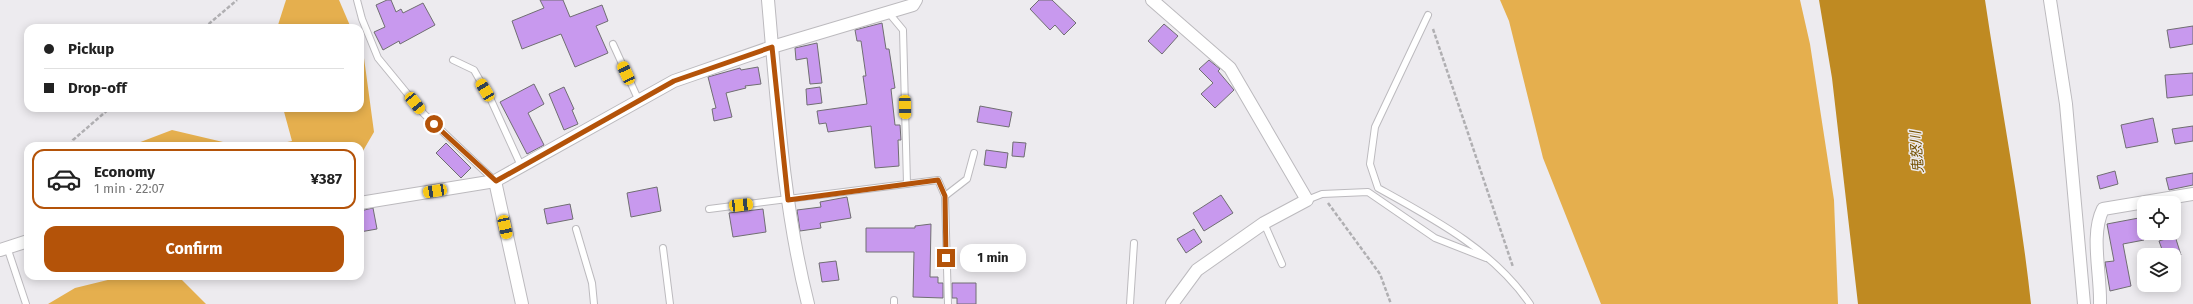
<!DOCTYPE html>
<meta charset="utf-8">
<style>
:root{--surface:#fff;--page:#f6f6f6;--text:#222;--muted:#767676;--line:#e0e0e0;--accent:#b45309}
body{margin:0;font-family:"Fira Sans","Noto Sans JP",sans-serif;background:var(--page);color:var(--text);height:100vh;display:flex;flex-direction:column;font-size:15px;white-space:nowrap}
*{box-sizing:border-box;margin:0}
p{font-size:13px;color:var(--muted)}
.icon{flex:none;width:22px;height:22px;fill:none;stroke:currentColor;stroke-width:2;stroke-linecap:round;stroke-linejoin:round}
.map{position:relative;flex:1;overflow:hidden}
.side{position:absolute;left:24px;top:142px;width:340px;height:138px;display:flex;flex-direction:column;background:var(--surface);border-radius:12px;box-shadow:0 2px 10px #0003}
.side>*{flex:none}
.top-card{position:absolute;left:24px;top:24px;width:340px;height:88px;border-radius:12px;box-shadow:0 2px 10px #0003;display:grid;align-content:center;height:88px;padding:0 20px;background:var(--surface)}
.fabs{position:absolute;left:2137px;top:196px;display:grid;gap:8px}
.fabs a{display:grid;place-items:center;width:44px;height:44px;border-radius:8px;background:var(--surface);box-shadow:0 2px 10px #0003;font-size:20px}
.end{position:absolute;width:18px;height:18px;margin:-9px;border:5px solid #b45309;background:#fff;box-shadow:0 0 0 2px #fff}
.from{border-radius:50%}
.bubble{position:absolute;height:28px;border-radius:12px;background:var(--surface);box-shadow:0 2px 10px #0003;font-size:13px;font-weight:700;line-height:28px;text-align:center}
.car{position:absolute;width:12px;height:24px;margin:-12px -6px;border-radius:5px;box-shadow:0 0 3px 1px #0007;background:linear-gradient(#f5c518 24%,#345 0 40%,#f5c518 0 76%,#345 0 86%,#f5c518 0)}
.top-card b{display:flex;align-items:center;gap:14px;height:38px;font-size:15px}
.top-card b+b{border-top:1px solid var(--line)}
.top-card i{width:10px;height:10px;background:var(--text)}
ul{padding:7px 0 0;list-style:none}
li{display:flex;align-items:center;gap:12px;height:60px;margin:0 8px 6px;padding:0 12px;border:2px solid var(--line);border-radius:12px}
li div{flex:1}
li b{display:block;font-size:15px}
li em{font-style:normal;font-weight:700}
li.current{border-color:var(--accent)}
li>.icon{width:36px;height:36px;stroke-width:1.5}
.button{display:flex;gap:8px;margin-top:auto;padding:8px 20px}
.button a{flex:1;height:46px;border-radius:12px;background:var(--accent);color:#fff;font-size:16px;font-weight:700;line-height:46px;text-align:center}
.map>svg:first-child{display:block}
</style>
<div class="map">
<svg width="2193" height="304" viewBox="0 0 2193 304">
<rect width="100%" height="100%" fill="#edebef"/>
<g fill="#e5af4e">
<polygon points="286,0 339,0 351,28 277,28"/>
<polygon points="1500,0 1800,0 1810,44 1834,200 1838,304 1601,304 1543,158 1509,21"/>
<polygon points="360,49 364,58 374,132 360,156 360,146 268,146 292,141 283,108 360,108"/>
<polygon points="172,130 240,146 130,146"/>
<polygon points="124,276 178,276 206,304 48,304 75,288"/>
</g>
<path fill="#bf8a22" d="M1819,0H1985C2000,101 2020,202 2031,304H1858L1832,78Z"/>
<g fill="#c899ee" stroke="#706e72">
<polygon points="387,0 391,0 396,12 401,9 403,13 423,3 435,25 400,44 399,41 383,50 374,32 385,27 376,5"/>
<polygon points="540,0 563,0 570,17 602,5 608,21 596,26 608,53 575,67 561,34 522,49 512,21 544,8"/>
<polygon points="1039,0 1052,0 1076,23 1064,35 1055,25 1050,30 1030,9"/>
<polygon points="882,23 886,49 889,49 895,88 891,89 895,125 900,125 901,140 898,140 899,166 875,168 871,126 828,132 826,123 819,124 817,111 867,104 863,76 866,76 861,41 857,41 855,30"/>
<polygon points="1164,24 1178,36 1162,54 1148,41"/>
<polygon points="2193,26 2193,44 2170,48 2167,30"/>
<polygon points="817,43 822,83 810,84 807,58 796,60 795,48"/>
<polygon points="1209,60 1220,69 1218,71 1234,90 1215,108 1201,94 1213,83 1199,69"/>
<polygon points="758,67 761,84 745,86 746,88 726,93 732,117 714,121 712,109 716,108 708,77 740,68 741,70"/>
<polygon points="2193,73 2193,95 2167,98 2165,75"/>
<polygon points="534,84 544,104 528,113 544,145 527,154 500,102"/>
<polygon points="564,87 574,109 572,110 578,124 564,130 549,94"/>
<polygon points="820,87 822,103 807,105 806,89"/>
<polygon points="980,106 1012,112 1009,127 977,122"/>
<polygon points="2153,118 2158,142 2126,148 2121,125"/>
<polygon points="2193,126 2193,141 2175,144 2172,129"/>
<polygon points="1013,142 1026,143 1024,157 1012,156"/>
<polygon points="446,143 471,168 461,178 436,153"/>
<polygon points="986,150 1008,153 1006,168 984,165"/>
<polygon points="2115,171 2118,184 2100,189 2097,176"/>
<polygon points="2193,173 2193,185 2169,190 2166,178"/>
<polygon points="657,187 661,211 631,217 627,193"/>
<polygon points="1221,195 1233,213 1204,231 1193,213"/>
<polygon points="847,197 851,218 820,223 821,228 800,231 797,210 821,207 820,202"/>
<polygon points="570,204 573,219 547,224 544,209"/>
<polygon points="373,208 377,229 360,232 360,211"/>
<polygon points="763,209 766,232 733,237 729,213"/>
<polygon points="2144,217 2144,240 2123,244 2131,286 2110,291 2105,262 2114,261 2107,224"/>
<polygon points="931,224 930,277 938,277 938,283 943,283 943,298 913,297 914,252 866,252 866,228 915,228 915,226"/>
<polygon points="1194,229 1202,242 1186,253 1177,239"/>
<polygon points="2175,236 2181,255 2164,255 2159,241"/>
<polygon points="836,261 839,280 822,282 819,263"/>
<polygon points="952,283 976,283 976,304 957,304 957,298 952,298"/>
</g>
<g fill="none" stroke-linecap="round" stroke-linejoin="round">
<defs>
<g id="lane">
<polyline points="357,0 362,19 378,58 424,114 495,181"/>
<polyline points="888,12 903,30 907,184"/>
<path d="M1428,15L1375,127L1370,164L1378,188C1434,219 1493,250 1530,304"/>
<polyline points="613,44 639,101"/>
<polyline points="453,60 474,70 491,100 522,168"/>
<polyline points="945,196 967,179 974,153"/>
<polyline points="1307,200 1322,194 1368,192 1435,238 1486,258"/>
<polyline points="709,209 938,180 945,196 948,304"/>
<polyline points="1264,223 1282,264"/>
<polyline points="576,229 592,283 594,304"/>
<polyline points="7,247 26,304"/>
<polyline points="663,248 670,304"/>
<polyline points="894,304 894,300"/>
<polyline points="1130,304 1134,243"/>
</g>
<g id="street">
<path d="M768,0C777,101 783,205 808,304"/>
<polyline points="1152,0 1230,68 1307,200 1264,223 1197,270 1172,304"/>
<polyline points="2050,0 2066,104 2084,304"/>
<polyline points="495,181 522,304"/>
<polyline points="360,203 495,181 674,81 772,47 913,5 916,0"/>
<polyline points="0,250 28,241"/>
<path d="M2100,304C2101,274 2090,235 2103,209L2193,194"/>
</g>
</defs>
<use href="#lane" stroke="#bcbabe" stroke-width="8"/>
<use href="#street" stroke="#bcbabe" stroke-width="14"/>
<g stroke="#b0afb2" stroke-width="2.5" stroke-dasharray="4 2" stroke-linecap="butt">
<polyline points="204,28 237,0"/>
<polyline points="1433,29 1513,267"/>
<polyline points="71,146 73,140 110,108"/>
<polyline points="1328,203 1380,274 1391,304"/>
</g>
<use href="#lane" stroke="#fff" stroke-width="6"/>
<use href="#street" stroke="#fff" stroke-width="12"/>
</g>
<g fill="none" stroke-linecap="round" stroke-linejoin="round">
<polyline stroke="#b45309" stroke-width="5" points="434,124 496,181 674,81 772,47 788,200 938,180 945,196 946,258"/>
</g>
<g text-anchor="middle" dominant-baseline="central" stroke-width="3" stroke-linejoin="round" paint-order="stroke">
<g font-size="14" font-style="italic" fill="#745000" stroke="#edebef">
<text transform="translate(1917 152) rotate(-94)">鬼怒川</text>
</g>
</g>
</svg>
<div class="fabs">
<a><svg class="icon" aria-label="locate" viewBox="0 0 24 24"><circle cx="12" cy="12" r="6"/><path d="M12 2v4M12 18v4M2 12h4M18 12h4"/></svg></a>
<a><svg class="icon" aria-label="layers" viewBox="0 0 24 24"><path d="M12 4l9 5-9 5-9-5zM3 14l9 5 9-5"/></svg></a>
</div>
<i class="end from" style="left:434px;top:124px"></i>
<i class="end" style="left:946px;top:258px"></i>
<div class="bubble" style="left:960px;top:244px;width:66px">1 min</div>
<i class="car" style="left:626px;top:73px;rotate:335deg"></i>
<i class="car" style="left:485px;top:90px;rotate:329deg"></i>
<i class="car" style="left:415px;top:103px;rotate:141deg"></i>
<i class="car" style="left:905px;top:107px;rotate:179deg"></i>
<i class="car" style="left:435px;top:191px;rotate:261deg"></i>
<i class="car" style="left:741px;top:205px;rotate:84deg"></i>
<i class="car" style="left:505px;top:227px;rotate:168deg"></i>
<div class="top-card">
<b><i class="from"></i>Pickup</b>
<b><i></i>Drop-off</b>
</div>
<section class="side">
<ul>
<li class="current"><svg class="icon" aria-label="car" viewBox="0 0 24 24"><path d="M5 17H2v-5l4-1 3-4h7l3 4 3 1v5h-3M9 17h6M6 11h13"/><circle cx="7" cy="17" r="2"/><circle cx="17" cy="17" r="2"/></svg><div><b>Economy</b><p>1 min · 22:07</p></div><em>¥387</em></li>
</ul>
<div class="button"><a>Confirm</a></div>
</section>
</div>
